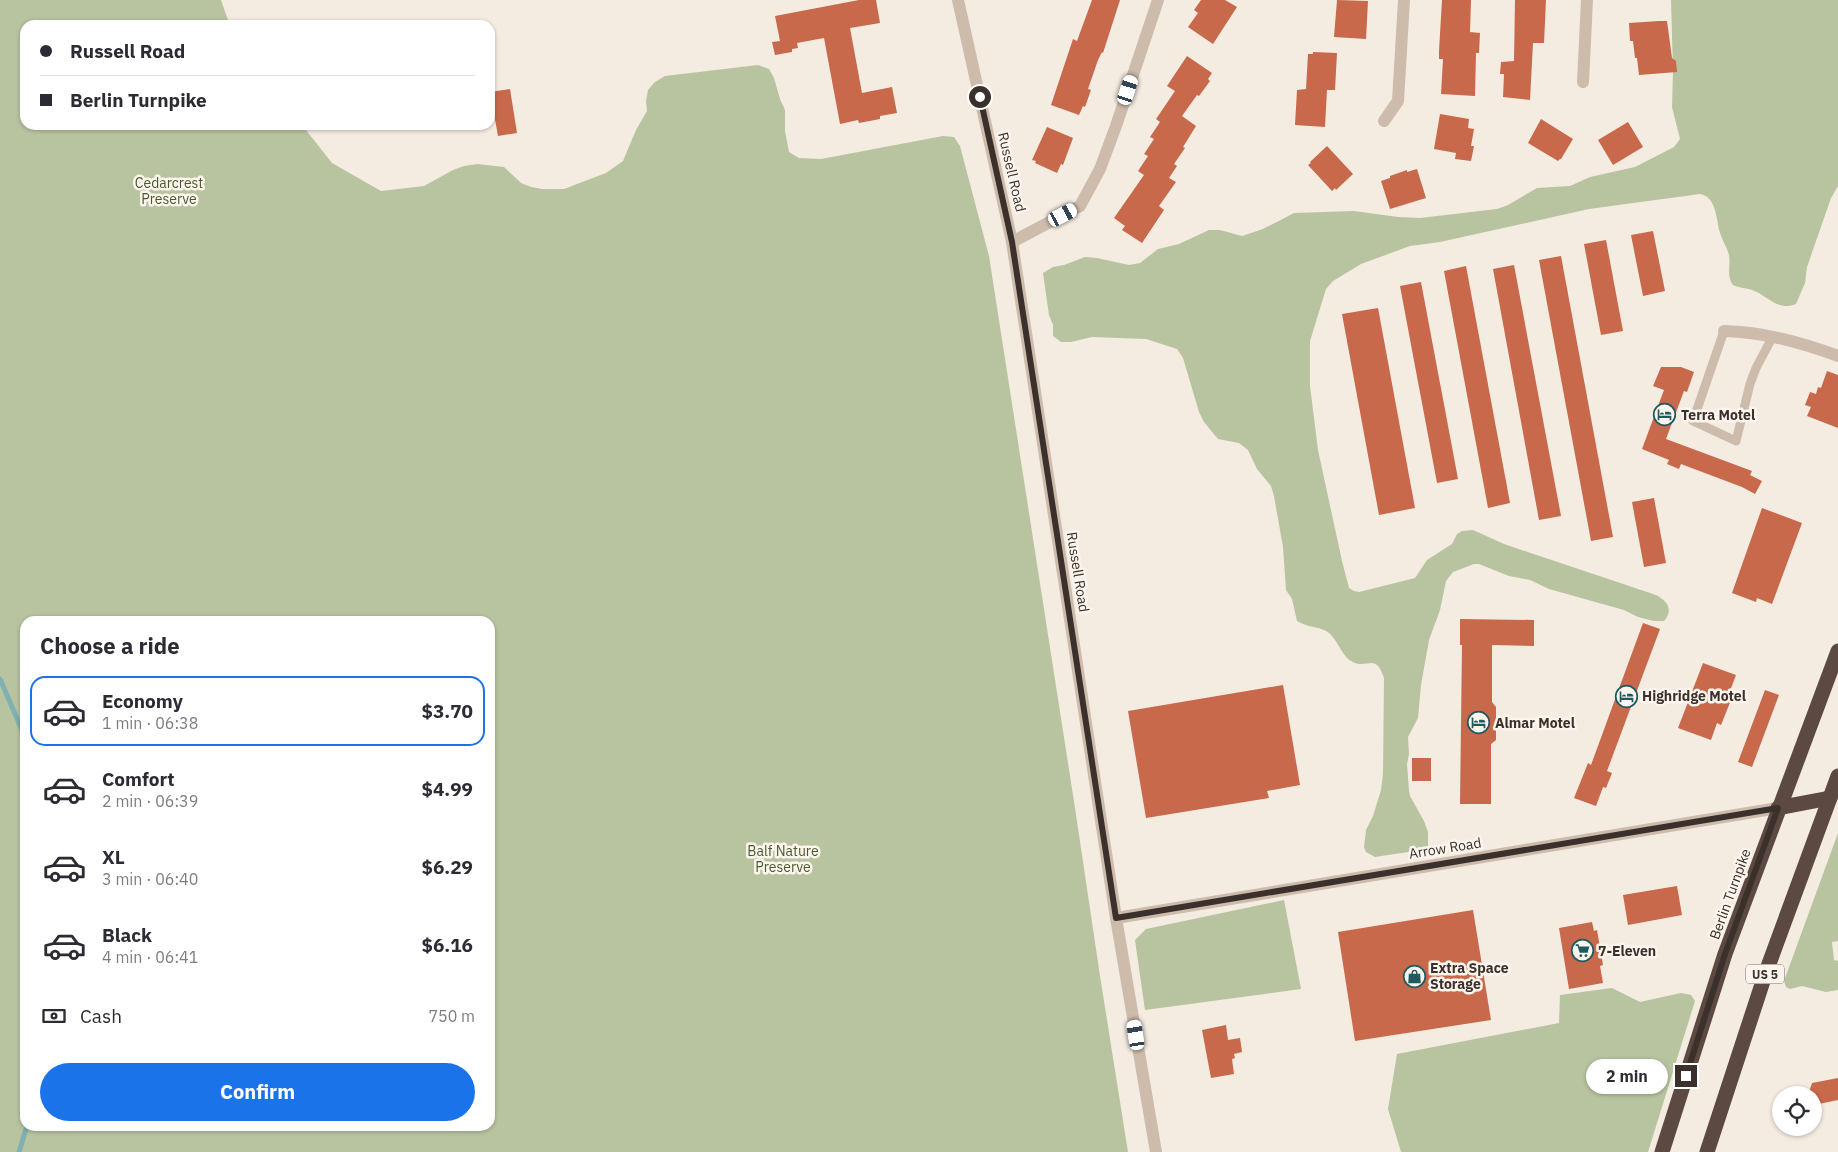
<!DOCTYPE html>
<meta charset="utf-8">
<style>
:root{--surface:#fff;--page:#f2f2f3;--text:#2b2b33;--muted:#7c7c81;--line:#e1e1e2;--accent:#1a73e8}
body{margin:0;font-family:"IBM Plex Sans",sans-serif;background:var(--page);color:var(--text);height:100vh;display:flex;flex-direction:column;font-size:19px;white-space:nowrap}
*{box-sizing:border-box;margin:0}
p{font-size:16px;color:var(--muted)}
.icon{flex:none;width:28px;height:28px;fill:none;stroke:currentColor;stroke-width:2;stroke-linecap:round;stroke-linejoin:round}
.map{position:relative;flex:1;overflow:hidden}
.side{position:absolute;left:20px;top:616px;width:475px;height:515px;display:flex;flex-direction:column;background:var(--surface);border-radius:15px;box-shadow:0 1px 4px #0004}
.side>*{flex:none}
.top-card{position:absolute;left:20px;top:20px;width:475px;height:110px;border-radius:15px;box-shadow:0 1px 4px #0004;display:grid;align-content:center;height:110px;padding:0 20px;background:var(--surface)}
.controls{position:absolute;left:1772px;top:1086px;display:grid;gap:10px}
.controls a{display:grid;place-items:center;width:50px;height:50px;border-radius:50%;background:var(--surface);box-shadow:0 1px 4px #0004;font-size:25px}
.end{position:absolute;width:22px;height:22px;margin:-11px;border:6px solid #3b302b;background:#fff;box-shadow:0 0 0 2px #fff}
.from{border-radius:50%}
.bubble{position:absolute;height:35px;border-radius:18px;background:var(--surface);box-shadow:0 1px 4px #0004;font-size:16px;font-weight:700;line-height:35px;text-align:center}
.car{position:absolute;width:15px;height:30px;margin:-15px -8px;border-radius:6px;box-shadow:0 0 4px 1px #0007;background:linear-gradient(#fff 24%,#345 0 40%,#fff 0 76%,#345 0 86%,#fff 0)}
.top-card b{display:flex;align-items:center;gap:18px;height:48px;font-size:19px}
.top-card b+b{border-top:1px solid var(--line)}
.top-card i{width:12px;height:12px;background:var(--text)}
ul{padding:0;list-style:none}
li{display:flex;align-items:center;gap:15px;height:70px;margin:0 10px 8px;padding:0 10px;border:2px solid transparent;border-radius:15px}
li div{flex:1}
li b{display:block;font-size:19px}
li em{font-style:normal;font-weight:700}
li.active{border-color:var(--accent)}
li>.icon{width:45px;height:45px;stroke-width:1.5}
h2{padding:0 20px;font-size:22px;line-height:60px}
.pay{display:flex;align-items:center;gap:12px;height:55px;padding:0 20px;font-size:19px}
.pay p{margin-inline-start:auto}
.primary-button{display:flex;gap:10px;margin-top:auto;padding:10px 20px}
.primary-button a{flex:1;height:58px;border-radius:30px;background:var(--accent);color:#fff;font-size:20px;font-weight:700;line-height:58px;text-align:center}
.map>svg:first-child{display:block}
</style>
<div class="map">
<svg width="1838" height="1152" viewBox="0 0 1838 1152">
<rect width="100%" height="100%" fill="#f4ebe1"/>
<g fill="#b8c4a0" fill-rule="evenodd">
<path d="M0,0H221L229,23L234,25H25V125H302L332,163L381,191L424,186L453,170L464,166L477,164L504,167L521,183L531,187L542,189H564L606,173L623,161L636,130L647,111L646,101L648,90L655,82L665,76L758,65L769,69L774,78L780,99L785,110V131L789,152L799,158L821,159L943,136L954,137L960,146L989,256L1075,808L1100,976L1128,1152H0ZM25,621H490V1126H25Z"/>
<path d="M1671,0H1838V186L1831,198L1807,267L1805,283L1796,304C1778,312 1767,295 1752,290C1746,288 1739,288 1733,285C1726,276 1731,265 1729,255C1727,247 1722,240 1720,233C1716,220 1717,197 1700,194L1589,209L1440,242L1410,246L1361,264L1333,281L1326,289L1310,341V386L1318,450L1342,561L1349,588L1354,591L1359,592L1415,578L1427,560L1452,544L1457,534L1462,531L1473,530L1504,544L1656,595C1667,601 1674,609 1664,621H1654L1638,617L1624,610L1549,589L1530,580L1509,576L1479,564H1474L1453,572L1446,581L1440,610L1429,640L1421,685L1418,718L1408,737L1409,754L1407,764L1409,791L1410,796L1424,821L1428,832V849L1375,857L1366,852L1364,847L1366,830L1373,816L1381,790L1383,774L1384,678C1375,651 1367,671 1351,661C1341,655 1337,637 1326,631C1317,626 1309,628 1297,621L1292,599L1286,590L1283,547L1274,496L1271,486L1257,469L1248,450L1239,443L1218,439L1204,422L1199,412L1183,358L1177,349L1146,339L1092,337L1071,342H1061L1053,336V325L1049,315L1043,273L1053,267L1064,265L1085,257L1097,258L1129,265L1140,263L1158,249L1179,244L1209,230H1220L1242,236L1263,229L1294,213L1354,211L1398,217L1420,218L1497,209L1508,205L1537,188L1570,186L1590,177L1635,167L1674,147L1680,139L1672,107L1673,72Z"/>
<polygon points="1838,833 1838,941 1832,942 1834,960 1838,961 1838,990 1826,992 1802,986 1790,989 1786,987 1784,981"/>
<polygon points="1284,900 1301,989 1145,1010 1135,940 1146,929"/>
<polygon points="1612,988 1640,1002 1681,993 1691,995 1695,1001 1648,1152 1401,1152 1388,1109 1397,1054 1559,1023 1560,995"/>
</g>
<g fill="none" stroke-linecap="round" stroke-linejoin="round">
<g stroke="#7fb0b2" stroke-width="5">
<polyline points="0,679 22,730 25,750"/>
<polyline points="25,887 25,894"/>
<polyline points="19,1152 27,1126"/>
</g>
</g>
<g fill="#c8694b">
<polygon points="859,0 876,0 880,23 850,28 862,93 892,87 897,113 880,116 880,119 859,123 858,120 840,124 824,38 797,43 798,48 792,49 792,52 775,55 772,42 780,41 775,16"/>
<polygon points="1092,0 1120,0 1103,53 1102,52 1098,60 1088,89 1091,90 1085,107 1083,106 1079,115 1051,105 1073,39 1077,41"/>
<polygon points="1201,0 1225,0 1237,7 1213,44 1188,27 1198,13 1194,10"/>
<polygon points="1337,0 1368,1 1366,39 1334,37"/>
<polygon points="1442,0 1471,0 1470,32 1480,33 1479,53 1476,53 1475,96 1441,94 1443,59 1439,59 1439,51"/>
<polygon points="1515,0 1546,0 1544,43 1533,43 1530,100 1503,97 1504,74 1500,74 1501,62 1514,61"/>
<polygon points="1659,21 1667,21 1672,58 1676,61 1677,72 1639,75 1637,58 1635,58 1633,41 1630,41 1629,23"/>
<polygon points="1313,52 1337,53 1335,90 1327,90 1325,127 1295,125 1297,90 1306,89 1308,54 1313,54"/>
<polygon points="1187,56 1212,73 1208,79 1210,81 1199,96 1197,95 1182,116 1196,126 1183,147 1185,148 1174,164 1177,166 1169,178 1176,182 1159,206 1164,210 1142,243 1122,230 1125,226 1114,218 1144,175 1138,171 1148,156 1144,154 1154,139 1150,137 1160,122 1156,119 1175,91 1167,86"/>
<polygon points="510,89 517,133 498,136 490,92"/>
<polygon points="1440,114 1469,119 1468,128 1474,129 1471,146 1474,146 1471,161 1455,159 1456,153 1434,149"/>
<polygon points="1541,119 1573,139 1561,159 1560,159 1558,161 1528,143"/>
<polygon points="1628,122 1643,147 1613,165 1598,140"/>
<polygon points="1047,127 1073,138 1063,165 1061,164 1057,173 1035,163 1036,161 1032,160"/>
<polygon points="1327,146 1353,174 1336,190 1335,188 1332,191 1308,165 1311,163 1310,162"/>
<polygon points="1417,169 1426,198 1390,209 1381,181 1390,178 1390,176 1407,170 1407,172"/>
<polygon points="1653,231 1665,291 1643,296 1631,235"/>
<polygon points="1606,240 1623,331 1601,335 1584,244"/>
<polygon points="1561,256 1613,537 1591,541 1539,260"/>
<polygon points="1514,265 1561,516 1539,520 1493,269"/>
<polygon points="1466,266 1510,503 1488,508 1444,271"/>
<polygon points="1421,282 1458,479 1437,483 1400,286"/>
<polygon points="1378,308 1415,508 1379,515 1342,314"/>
<polygon points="1661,367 1681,367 1694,372 1687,392 1684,391 1666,439 1752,471 1750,475 1762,481 1755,494 1742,487 1681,464 1679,469 1667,464 1669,460 1642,449 1664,390 1653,386"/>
<polygon points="1827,371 1838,375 1838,428 1807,416 1811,407 1805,405 1810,392 1816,394 1818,387 1821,388"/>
<polygon points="1654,498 1666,563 1644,567 1632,502"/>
<polygon points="1762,508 1802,523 1772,604 1757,598 1756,602 1732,593"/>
<polygon points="1460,619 1534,620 1534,646 1492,645 1492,702 1496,707 1496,740 1491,744 1491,804 1460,804 1462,645 1460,645"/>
<polygon points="1643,623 1660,629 1607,771 1612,773 1606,788 1603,787 1596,806 1574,798 1588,763 1591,765"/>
<polygon points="1703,663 1736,675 1727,699 1731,700 1721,725 1717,723 1711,740 1678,728"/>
<polygon points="1283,685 1300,785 1267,791 1269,798 1146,818 1128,711"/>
<polygon points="1765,690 1779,695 1752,767 1738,762"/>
<rect x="1412" y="758" width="19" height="23"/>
<polygon points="1677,886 1682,915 1628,925 1623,895"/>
<polygon points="1473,910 1491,1020 1355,1041 1338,932"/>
<polygon points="1592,922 1594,931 1597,930 1603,965 1600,966 1603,983 1569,989 1559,928"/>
<polygon points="1226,1025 1228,1040 1240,1038 1242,1052 1234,1054 1235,1058 1232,1059 1234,1074 1211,1078 1202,1030"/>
<polygon points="1838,1078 1838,1100 1814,1105 1814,1095 1808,1095 1812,1083"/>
</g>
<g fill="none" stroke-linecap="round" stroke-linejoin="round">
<polyline stroke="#cdbbac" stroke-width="9" points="1724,331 1693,421 1736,441 1750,384 1756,368 1773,336"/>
<g stroke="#cdbbac" stroke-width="12">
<polyline points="958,0 1012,242 1116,918 1156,1152"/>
<polyline points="1583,82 1587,0"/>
<polyline points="1384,121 1398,101 1404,0"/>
<polyline points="1012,242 1080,206 1100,169 1116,126 1158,0"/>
<path d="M1724,331C1764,332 1801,342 1838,356"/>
<polyline points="1116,918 1778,808"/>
</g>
<g stroke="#5c4a42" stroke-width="15">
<polyline points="1778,808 1830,798"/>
<polyline points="1662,1152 1725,954 1838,651"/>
<polyline points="1707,1152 1766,972 1838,776"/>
</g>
</g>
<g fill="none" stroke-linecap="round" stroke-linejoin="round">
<polyline stroke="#3b302b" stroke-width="6" points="980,97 1012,242 1116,918 1778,808 1725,954 1686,1076"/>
</g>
<defs>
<symbol id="hotel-ring" viewBox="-11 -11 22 22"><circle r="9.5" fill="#fbf5ee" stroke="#1f5a5e" stroke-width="1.5"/><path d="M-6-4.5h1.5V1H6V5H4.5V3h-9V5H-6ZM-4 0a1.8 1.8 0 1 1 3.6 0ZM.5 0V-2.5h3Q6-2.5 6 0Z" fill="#1f5a5e"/></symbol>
<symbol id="supermarket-ring" viewBox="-11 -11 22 22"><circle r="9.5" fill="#fbf5ee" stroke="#1f5a5e" stroke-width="1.5"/><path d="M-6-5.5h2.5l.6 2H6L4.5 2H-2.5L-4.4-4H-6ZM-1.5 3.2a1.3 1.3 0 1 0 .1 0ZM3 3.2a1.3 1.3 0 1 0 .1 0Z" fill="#1f5a5e"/></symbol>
<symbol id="shop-ring" viewBox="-11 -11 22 22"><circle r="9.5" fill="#fbf5ee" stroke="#1f5a5e" stroke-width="1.5"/><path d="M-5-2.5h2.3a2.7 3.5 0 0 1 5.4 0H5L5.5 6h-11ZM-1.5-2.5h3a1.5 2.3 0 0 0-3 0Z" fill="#1f5a5e"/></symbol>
</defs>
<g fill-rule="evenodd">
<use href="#hotel-ring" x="1652" y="402" width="25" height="25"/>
<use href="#hotel-ring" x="1614" y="684" width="25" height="25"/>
<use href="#hotel-ring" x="1466" y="710" width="25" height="25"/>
<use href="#supermarket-ring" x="1570" y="938" width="25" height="25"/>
<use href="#shop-ring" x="1402" y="964" width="25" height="25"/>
</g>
<g text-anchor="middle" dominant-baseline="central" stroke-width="5" stroke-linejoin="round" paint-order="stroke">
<rect fill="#fbf5ee" stroke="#756b66" stroke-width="1" x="1746" y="964.5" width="38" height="19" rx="4"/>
<g font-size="12" font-weight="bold" fill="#3b302b">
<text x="1765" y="974">US 5</text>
</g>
<g font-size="14" fill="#3b302b" stroke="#fbf5ee">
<text transform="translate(1012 172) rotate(77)">Russell Road</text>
<text transform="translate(1078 572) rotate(81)">Russell Road</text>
<text transform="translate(1445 848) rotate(-9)">Arrow Road</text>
<text transform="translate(1730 894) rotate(-70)">Berlin Turnpike</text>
</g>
<g font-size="14" fill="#4a5a2e" stroke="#fbf5ee">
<text x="169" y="183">Cedarcrest<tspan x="169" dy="16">Preserve</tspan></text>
<text x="783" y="851">Balf Nature<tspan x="783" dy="16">Preserve</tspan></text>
</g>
<g font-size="14" font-weight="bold" fill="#3b302b" stroke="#fbf5ee" text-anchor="start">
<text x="1681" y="415">Terra Motel</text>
<text x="1642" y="696">Highridge Motel</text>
<text x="1495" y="723">Almar Motel</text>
<text x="1598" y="951">7-Eleven</text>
<text x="1430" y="968">Extra Space<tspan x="1430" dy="16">Storage</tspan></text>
</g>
</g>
</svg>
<div class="controls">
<a><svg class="icon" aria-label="locate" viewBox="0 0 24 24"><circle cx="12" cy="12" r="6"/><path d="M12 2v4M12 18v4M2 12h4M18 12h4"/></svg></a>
</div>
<i class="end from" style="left:980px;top:97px"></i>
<i class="end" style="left:1686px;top:1076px"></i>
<div class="bubble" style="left:1586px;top:1059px;width:82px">2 min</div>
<i class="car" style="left:1128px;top:90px;rotate:18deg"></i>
<i class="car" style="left:1063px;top:215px;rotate:62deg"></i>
<i class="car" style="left:1136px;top:1035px;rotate:351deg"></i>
<div class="top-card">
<b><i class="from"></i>Russell Road</b>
<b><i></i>Berlin Turnpike</b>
</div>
<section class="side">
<h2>Choose a ride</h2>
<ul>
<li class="active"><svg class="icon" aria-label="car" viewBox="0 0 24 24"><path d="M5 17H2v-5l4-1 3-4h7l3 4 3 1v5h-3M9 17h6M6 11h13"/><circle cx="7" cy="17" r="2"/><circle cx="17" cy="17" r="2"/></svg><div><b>Economy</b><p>1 min · 06:38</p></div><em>$3.70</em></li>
<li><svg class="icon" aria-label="car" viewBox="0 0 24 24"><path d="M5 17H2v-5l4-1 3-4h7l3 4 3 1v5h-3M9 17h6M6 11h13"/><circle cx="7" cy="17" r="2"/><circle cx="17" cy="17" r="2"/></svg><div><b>Comfort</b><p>2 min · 06:39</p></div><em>$4.99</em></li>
<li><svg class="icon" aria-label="car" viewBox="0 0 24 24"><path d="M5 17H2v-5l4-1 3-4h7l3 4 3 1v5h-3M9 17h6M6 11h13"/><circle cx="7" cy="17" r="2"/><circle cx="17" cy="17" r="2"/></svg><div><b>XL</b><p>3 min · 06:40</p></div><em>$6.29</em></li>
<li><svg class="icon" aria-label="car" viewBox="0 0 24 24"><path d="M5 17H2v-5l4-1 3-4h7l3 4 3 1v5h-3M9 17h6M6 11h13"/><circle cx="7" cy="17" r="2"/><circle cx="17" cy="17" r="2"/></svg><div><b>Black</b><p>4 min · 06:41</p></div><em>$6.16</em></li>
</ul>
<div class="pay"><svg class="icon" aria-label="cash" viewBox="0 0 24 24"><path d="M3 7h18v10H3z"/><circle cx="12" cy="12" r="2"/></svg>Cash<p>750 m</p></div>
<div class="primary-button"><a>Confirm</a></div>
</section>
</div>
